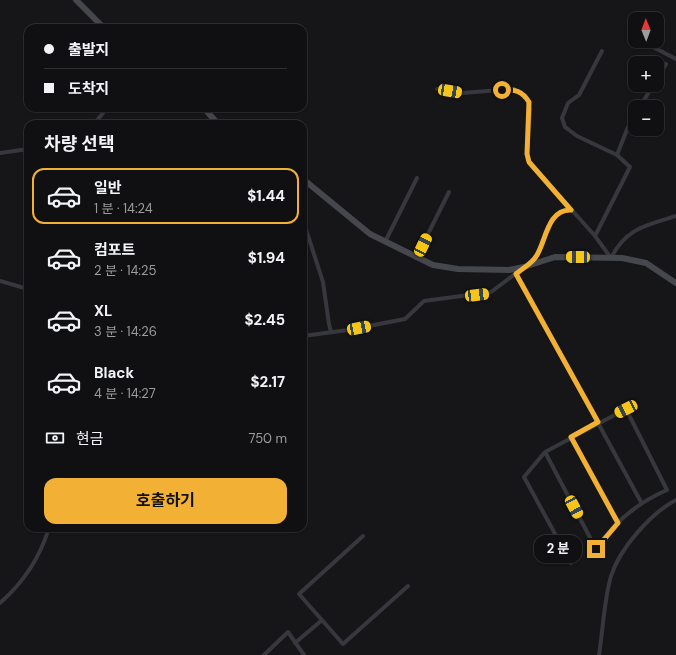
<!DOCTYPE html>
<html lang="ko">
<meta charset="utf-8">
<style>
:root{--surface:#101012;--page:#1e1e20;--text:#f1f3f6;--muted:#9c9d9f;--line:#303032;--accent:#f2b134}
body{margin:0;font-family:"DM Sans","Noto Sans KR",sans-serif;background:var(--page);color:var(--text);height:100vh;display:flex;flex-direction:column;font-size:15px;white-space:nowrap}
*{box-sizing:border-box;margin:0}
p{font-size:13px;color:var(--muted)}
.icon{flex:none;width:22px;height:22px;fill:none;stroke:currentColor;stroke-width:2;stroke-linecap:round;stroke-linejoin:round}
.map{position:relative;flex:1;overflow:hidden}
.drawer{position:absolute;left:24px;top:120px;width:283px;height:412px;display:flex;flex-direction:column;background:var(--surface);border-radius:12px;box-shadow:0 1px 3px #0004,0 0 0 1px var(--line)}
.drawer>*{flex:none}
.hud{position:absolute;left:24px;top:24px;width:283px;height:88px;border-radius:12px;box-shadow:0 1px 3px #0004,0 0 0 1px var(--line);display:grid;align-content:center;height:88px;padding:0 20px;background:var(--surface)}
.needle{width:26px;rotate:359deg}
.controls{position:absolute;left:628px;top:12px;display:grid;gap:8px}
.controls a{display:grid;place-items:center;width:36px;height:36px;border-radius:8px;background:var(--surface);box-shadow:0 1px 3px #0004,0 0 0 1px var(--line);font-size:20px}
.end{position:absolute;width:18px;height:18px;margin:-9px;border:5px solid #f2b134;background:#111;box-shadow:0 0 0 2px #111}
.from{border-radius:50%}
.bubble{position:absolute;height:28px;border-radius:12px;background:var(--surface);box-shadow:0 1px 3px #0004,0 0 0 1px var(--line);font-size:13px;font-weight:700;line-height:28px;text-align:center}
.car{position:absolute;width:12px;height:24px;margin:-12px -6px;border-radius:5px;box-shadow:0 0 3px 1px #0007;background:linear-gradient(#f5c518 24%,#345 0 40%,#f5c518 0 76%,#345 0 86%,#f5c518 0)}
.hud b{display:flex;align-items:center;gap:14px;height:38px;font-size:15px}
.hud b+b{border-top:1px solid var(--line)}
.hud i{width:10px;height:10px;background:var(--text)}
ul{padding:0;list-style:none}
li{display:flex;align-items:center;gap:12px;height:56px;margin:0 8px 6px;padding:0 12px;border:2px solid transparent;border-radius:12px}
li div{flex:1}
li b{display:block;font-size:15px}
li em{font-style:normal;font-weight:700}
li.on{border-color:var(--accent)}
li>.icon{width:36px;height:36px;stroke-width:1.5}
h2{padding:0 20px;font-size:18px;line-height:48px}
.pay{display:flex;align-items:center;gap:10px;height:44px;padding:0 20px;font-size:15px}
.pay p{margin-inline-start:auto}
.button{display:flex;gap:8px;margin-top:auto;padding:8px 20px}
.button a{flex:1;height:46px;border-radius:12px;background:var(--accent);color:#111;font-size:16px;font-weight:700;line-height:46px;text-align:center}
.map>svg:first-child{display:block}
</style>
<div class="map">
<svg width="676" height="655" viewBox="0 0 676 655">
<rect width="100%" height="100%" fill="#161618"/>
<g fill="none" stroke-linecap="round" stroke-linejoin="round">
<g stroke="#37383d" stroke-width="4">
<polyline points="649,45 676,59"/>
<polyline points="657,79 666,64"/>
<path d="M437,89L462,93L514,89L520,92L526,96L530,109L527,154L529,162L595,236L611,258C626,228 647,225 676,216"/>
<polyline points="640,107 653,85"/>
<polyline points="94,124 107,108"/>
<polyline points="0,153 28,149"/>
<polyline points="617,155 628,127 635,116"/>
<polyline points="303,220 323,282 329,324 331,332"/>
<polyline points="595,236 630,167 617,155 577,136 565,127 562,118 568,103 579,95 602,51"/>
<polyline points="385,242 417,178"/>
<polyline points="416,258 449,192"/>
<path d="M530,265C532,262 535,258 537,255C546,240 548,209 571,210"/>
<polyline points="517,274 641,502"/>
<polyline points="0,281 28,289"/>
<polyline points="303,336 348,330 405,319 424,301 491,292 523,268"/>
<polyline points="571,437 617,523"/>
<path d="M545,452L596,549C614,522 637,503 667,490L626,409L545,452L524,477L571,563"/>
<polyline points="363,536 299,594 343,644 408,586"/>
<path d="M0,603C23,583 40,557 49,528"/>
<polyline points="295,643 322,620"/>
<polyline points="264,655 288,632 304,655"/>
<path d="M599,655C603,630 604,600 611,576C620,548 651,513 676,500"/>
</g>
<g stroke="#45474d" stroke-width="6">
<polyline points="76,0 104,28"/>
<polyline points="204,108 218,124"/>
<polyline points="303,179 370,234 433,265 458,269 509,270 524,267 555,257 622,258 646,263 676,283"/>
</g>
</g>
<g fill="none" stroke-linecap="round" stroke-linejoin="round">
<path stroke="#f2b134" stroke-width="5" d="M502,90C515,89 522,91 529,102L527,154L529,162L571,210C548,209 546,240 537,255C532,264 524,267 516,274L598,422L571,437L618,523L596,549"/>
</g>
</svg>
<div class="controls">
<a><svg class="needle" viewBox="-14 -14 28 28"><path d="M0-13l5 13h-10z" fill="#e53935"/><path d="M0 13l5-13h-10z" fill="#9c9d9f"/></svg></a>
<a>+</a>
<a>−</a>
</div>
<i class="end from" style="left:502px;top:90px"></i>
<i class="end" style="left:596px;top:549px"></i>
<div class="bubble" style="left:534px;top:535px;width:48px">2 분</div>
<i class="car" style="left:450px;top:91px;rotate:100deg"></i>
<i class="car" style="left:423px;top:245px;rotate:26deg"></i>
<i class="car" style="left:578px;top:257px;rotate:271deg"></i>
<i class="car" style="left:477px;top:295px;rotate:83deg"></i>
<i class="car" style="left:359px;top:328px;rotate:79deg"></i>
<i class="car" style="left:626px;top:409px;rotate:243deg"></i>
<i class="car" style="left:574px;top:507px;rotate:152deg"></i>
<div class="hud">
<b><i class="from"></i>출발지</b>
<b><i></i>도착지</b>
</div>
<section class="drawer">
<h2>차량 선택</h2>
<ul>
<li class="on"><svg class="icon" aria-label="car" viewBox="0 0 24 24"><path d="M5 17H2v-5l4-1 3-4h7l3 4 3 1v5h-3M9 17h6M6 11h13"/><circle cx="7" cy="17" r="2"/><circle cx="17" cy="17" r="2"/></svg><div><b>일반</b><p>1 분 · 14:24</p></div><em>$1.44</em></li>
<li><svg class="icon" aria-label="car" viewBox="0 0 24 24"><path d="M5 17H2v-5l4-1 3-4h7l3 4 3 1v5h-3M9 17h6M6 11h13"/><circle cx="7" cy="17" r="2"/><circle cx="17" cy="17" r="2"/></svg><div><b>컴포트</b><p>2 분 · 14:25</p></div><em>$1.94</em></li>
<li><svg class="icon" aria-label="car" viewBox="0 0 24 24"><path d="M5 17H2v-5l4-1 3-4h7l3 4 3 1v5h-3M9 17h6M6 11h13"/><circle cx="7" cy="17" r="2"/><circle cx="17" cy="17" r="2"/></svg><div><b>XL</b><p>3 분 · 14:26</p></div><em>$2.45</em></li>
<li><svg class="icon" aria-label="car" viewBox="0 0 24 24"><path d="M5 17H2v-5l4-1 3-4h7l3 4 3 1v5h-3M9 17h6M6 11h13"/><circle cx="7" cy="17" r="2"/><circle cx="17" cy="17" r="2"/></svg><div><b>Black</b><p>4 분 · 14:27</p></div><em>$2.17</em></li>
</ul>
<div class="pay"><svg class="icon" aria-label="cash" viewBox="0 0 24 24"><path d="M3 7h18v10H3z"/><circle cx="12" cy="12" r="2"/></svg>현금<p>750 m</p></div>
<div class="button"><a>호출하기</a></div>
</section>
</div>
